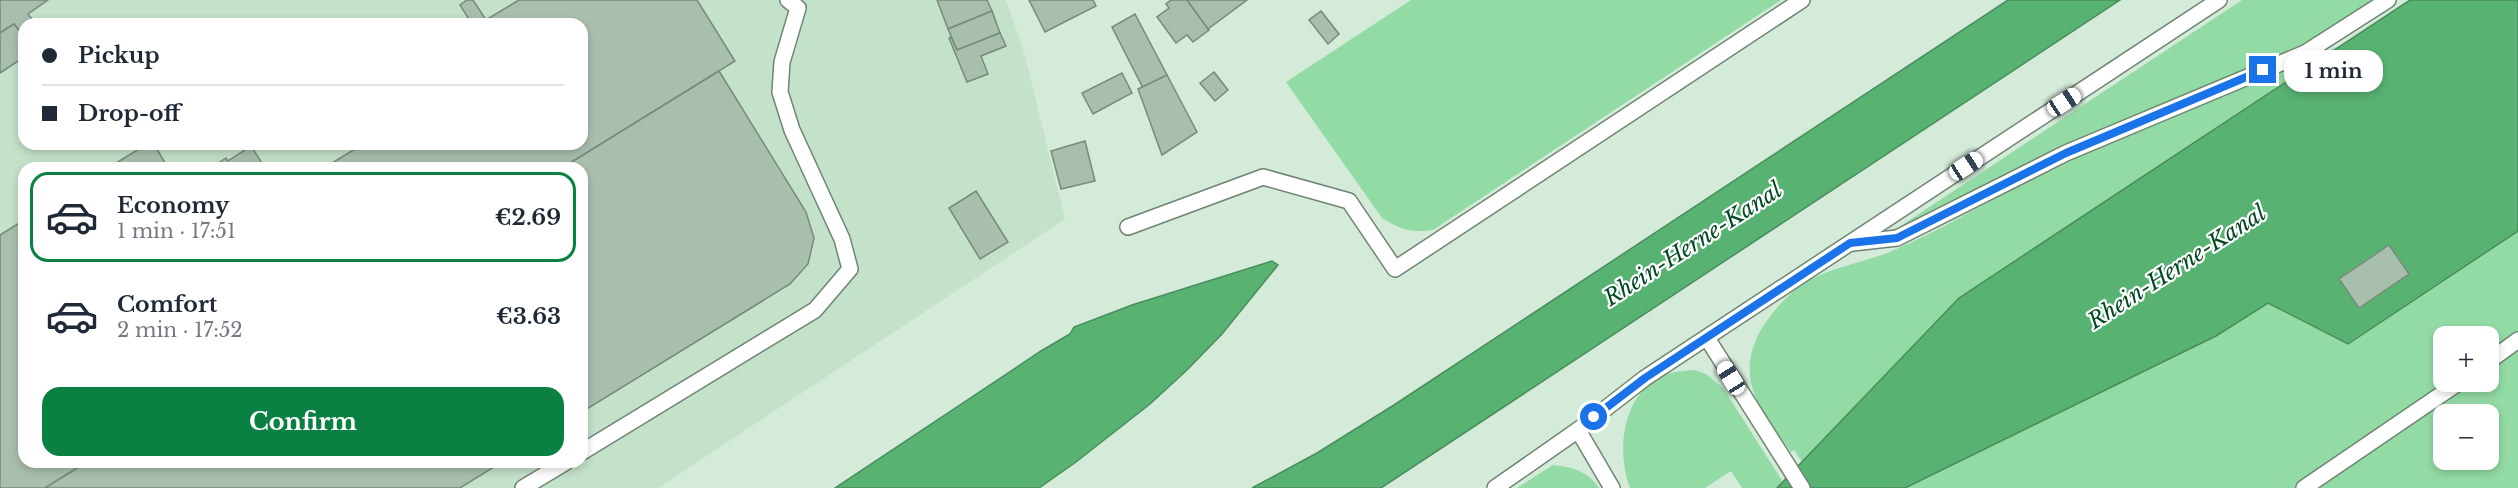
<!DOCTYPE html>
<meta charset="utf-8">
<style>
:root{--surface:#fff;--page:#f6f6f7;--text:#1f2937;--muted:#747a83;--line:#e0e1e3;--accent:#0b8043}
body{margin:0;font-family:"Libre Baskerville",serif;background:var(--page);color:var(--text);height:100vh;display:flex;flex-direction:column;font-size:22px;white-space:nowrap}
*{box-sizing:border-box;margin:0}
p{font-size:20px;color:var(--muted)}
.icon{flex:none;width:33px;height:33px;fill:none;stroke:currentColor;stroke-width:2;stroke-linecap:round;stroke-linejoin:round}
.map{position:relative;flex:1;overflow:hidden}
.details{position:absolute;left:18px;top:162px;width:570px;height:306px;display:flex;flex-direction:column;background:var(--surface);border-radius:18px;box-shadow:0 3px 9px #0003}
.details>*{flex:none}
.banner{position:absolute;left:18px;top:18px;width:570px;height:132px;border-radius:18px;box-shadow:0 3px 9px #0003;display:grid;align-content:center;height:132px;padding:0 24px;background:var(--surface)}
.buttons{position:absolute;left:2433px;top:326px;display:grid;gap:12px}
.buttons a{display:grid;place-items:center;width:66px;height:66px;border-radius:12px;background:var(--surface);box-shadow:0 3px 9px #0003;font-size:30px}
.end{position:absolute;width:27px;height:27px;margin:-14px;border:8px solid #1a73e8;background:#fff;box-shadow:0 0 0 3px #fff}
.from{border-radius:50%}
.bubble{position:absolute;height:42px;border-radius:18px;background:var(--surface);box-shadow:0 3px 9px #0003;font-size:20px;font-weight:800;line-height:42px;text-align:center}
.car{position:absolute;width:18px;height:36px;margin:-18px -9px;border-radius:8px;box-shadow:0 0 4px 2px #0007;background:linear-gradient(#fff 24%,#345 0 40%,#fff 0 76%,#345 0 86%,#fff 0)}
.banner b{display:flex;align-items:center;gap:21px;height:57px;font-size:22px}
.banner b+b{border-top:2px solid var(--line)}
.banner i{width:15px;height:15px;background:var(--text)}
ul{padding:10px 0 0;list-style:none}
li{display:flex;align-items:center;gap:18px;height:90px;margin:0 12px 9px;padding:0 12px;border:3px solid transparent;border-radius:18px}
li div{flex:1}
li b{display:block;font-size:22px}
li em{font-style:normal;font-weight:800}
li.selected{border-color:var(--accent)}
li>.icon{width:54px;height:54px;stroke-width:1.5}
.primary-button{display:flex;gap:12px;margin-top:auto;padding:12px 24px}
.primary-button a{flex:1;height:69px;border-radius:18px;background:var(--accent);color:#fff;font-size:24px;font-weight:800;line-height:69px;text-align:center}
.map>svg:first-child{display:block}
</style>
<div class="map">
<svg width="2518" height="488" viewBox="0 0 2518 488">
<rect width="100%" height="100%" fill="#d4ebd9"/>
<path fill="#c4e1ca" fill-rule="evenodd" d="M0,0H1006L1024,52L1065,219L658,488H0ZM24,24H582V144H24ZM24,168H582V462H24Z"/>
<g fill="#93dba5" fill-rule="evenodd">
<path d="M1411,0H1781L1433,230C1410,233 1402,230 1382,218L1286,82Z"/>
<polygon points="2242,0 2372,0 2304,47 1887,235"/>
<path d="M2336,48L1959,298L1802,462L1794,450L1791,452C1764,413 1734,383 1759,333C1769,316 1784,297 1801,286C1829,266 1863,264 1894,250C1952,225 2006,190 2063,162C2151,121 2246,85 2336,48Z"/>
<path d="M2518,231V488H1905L2216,336L2268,303L2348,344ZM2444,336H2488V381H2444ZM2444,414H2488V459H2444Z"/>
<path d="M1695,370L1706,374L1723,388L1783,482L1777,488H1742L1731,471L1705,488H1630C1615,448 1623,387 1671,373C1678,371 1687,371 1695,370Z"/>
<path d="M1553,465C1572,467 1588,471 1599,488H1517Z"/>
</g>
<g fill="#58b373" stroke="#498c5d" stroke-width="1.5">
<polygon points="2008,0 2120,0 1381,488 1252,488 1317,453 1394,405"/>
<polygon points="2410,0 2518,0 2518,231 2348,344 2268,303 2216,336 1905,488 1777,488 1959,298"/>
<polygon points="1272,261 1278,265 1222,334 1187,370 1150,404 1076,462 1039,488 835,488 1041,351 1070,334 1074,327 1132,305"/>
</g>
<g fill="#a9bfae" stroke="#768b7a" stroke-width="1.5">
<polygon points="0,0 48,0 28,14 36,24 24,24 24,37 14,24 0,33"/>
<polygon points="467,0 473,0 486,20 519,0 697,0 735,61 562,168 324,168 363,144 582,144 582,24 472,24 460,5"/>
<polygon points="937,0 987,0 992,11 948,29"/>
<polygon points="1029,0 1093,0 1096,6 1045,32"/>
<polygon points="1171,0 1187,0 1209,30 1193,42 1187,35 1176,43 1157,17 1169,8 1166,4"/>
<polygon points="1187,0 1247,0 1208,29"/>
<polygon points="992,11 1000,33 957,50 948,29"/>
<polygon points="1321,11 1339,34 1328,44 1309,20"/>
<polygon points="1135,14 1167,75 1143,88 1112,27"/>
<polygon points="14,24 24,37 24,57 0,73 0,33"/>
<polygon points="1000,33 1006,46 981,56 988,74 967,82 949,38 951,37 957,50"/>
<polygon points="719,71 806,212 814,238 808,264 790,284 582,412 582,168 562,168"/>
<polygon points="1214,72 1228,90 1215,101 1200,83"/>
<polygon points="1122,73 1132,93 1093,114 1082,93"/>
<polygon points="1167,75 1197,132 1162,155 1138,89"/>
<polygon points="1085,141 1095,181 1061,189 1051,151"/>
<polygon points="147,144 154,144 168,168 108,168"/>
<polygon points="251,146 265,168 211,168 226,158 228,161"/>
<polygon points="976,191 1008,242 980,259 949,208"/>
<polygon points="24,220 24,462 87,462 45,488 0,488 0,235"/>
<polygon points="2389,245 2409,274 2359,308 2339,279"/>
<polygon points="87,462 502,462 460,488 45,488"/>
</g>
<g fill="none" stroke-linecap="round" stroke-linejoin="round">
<defs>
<g id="lane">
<polyline points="1128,227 1263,177 1349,201 1395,269 1802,0"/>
<polyline points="1853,243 1897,238 2066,153 2305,53 2388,0"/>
<polyline points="1707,338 1802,488"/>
<polyline points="2488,362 2518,340"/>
<polyline points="1578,430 1612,488"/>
<polyline points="582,452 815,310 850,269 842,239 792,130 780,92 782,62 798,8 788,0"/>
<polyline points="523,488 566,462"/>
<polyline points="1495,488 1578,430 1645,378 2219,0"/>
<polyline points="2304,488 2461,381"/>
</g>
</defs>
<use href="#lane" stroke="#6f8473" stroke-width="18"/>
<use href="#lane" stroke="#fff" stroke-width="15"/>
</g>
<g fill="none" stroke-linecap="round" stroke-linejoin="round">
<polyline stroke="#1a73e8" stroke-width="8" points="1594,417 1645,378 1850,243 1897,238 2066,153 2263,70"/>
</g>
<g text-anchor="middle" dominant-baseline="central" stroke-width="4.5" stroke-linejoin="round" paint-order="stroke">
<g font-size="22" font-style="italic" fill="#024a21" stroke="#fff">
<text transform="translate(1693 244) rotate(-33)">Rhein-Herne-Kanal</text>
<text transform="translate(2177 267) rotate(-33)">Rhein-Herne-Kanal</text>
</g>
</g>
</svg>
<div class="buttons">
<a>+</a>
<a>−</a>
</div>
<i class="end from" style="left:1594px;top:417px"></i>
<i class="end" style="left:2263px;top:70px"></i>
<div class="bubble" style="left:2284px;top:50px;width:99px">1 min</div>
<i class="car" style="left:2064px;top:102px;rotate:57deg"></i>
<i class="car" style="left:1966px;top:166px;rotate:57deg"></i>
<i class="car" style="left:1731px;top:378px;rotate:328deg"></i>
<div class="banner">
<b><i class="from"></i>Pickup</b>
<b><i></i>Drop-off</b>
</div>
<section class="details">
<ul>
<li class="selected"><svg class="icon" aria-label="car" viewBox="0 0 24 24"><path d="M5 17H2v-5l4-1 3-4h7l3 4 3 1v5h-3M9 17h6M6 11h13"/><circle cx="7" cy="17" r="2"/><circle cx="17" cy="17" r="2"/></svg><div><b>Economy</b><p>1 min · 17:51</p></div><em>€2.69</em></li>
<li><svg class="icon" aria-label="car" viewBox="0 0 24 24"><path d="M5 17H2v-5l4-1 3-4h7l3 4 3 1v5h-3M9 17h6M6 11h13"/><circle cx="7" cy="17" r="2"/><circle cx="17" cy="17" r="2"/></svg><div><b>Comfort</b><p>2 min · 17:52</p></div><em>€3.63</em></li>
</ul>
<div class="primary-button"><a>Confirm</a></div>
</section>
</div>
